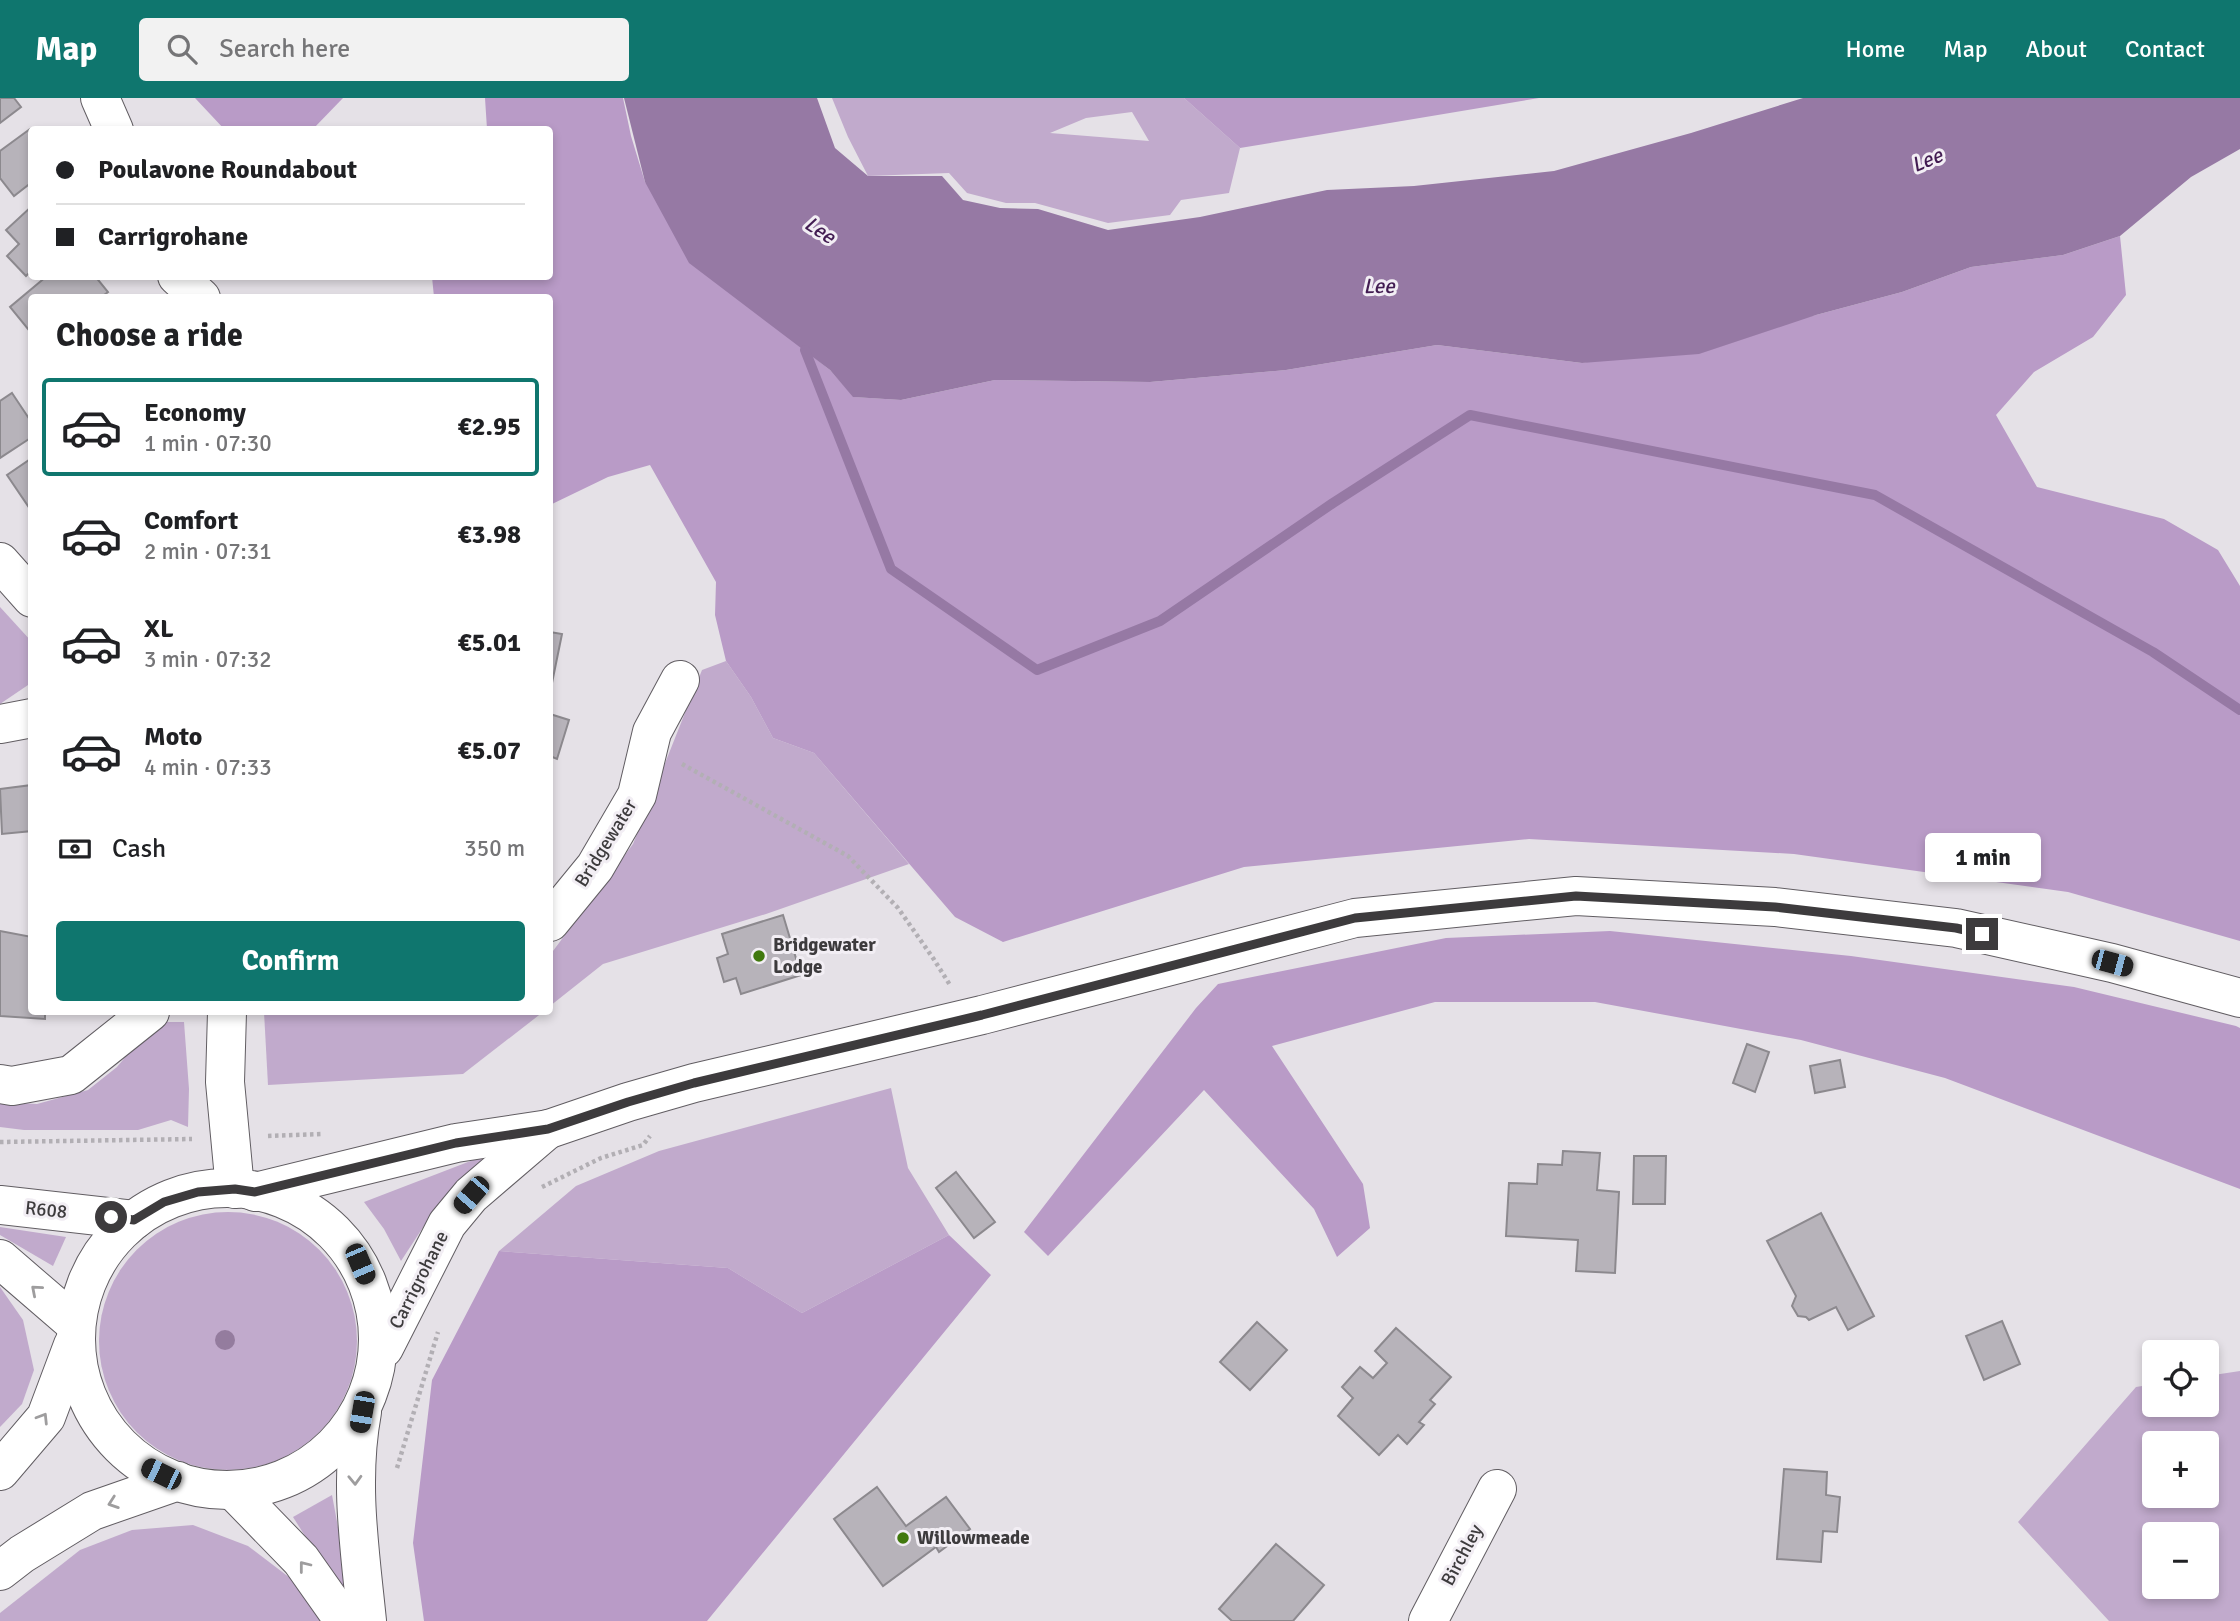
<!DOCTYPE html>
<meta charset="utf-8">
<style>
:root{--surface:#fff;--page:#f2f2f2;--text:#202124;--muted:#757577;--line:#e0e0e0;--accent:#0f766e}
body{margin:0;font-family:Signika,sans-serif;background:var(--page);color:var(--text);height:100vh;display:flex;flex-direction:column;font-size:26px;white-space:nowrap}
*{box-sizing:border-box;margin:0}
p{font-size:23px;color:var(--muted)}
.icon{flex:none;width:38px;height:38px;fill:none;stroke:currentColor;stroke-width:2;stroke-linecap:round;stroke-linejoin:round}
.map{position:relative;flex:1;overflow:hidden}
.drawer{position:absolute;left:28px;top:196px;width:525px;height:721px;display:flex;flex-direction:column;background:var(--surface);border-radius:7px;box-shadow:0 4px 10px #0003}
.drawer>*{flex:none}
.guide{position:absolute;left:28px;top:28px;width:525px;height:154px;border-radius:7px;box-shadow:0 4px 10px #0003;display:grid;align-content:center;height:154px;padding:0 28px;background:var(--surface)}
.controls{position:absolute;left:2142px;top:1242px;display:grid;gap:14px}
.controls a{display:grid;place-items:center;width:77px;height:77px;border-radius:7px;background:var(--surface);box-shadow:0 4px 10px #0003;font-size:35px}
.end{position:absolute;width:32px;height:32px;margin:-16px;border:9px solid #3d3b3d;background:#fff;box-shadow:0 0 0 4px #fff}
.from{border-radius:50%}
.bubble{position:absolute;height:49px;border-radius:7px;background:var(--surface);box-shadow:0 4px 10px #0003;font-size:23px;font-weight:700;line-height:49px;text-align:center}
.car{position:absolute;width:21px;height:42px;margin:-21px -10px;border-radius:9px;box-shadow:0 0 5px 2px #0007;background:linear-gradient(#222 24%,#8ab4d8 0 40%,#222 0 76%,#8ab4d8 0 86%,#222 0)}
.guide b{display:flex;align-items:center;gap:24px;height:66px;font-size:26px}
.guide b+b{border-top:2px solid var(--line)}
.guide i{width:18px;height:18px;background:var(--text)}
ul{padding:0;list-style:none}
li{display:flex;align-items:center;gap:21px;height:98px;margin:0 14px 10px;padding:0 14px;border:4px solid transparent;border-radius:7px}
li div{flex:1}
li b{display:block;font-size:26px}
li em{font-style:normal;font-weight:700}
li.selected{border-color:var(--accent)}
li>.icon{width:63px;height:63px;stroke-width:1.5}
h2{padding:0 28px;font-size:32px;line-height:84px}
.pay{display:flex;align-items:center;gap:18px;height:77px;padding:0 28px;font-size:26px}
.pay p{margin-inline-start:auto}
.cta{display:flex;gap:14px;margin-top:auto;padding:14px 28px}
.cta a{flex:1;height:80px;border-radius:7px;background:var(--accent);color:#fff;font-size:28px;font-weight:700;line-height:80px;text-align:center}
header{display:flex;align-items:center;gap:42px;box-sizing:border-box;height:98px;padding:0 35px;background:var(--accent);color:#fff}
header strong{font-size:33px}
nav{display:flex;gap:38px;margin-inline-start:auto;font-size:24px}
.search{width:490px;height:63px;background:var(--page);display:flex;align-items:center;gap:18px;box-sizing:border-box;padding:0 24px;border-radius:7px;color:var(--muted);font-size:26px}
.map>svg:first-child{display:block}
</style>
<header>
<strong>Map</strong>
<div class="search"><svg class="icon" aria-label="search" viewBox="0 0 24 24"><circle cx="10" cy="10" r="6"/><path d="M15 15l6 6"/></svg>Search here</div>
<nav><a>Home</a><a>Map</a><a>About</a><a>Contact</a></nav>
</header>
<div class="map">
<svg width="2240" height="1523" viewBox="0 0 2240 1523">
<rect width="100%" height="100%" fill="#e5e1e7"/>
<g fill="#c1aacc" fill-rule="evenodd">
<path d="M832,0H1184L1240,50L1229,95L1181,102L1170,117L1108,125L1035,105H1006L967,95L949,75L868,78L848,39ZM1132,14L1149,43L1050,35L1086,20Z"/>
<polygon points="0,509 32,544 31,585 0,606"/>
<polygon points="726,563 751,599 773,640 814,655 909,766 766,816 603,866 550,908 550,857 633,746 702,572"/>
<polygon points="264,914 543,914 463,976 268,987"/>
<polygon points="166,924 184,924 189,991 188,1029 171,1022 138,1032 24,1032 0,1029 0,1004 37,1006 88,992 117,969 137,945"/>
<polygon points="891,990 908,1070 949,1137 802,1215 728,1170 499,1153 576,1088 659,1053"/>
<polygon points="494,1054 433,1114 401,1163 384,1131 364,1104"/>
<circle cx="228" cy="1243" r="129"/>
<polygon points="0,1129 66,1139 53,1168 0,1137"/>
<polygon points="0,1189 23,1222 34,1272 22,1306 0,1329"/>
<path d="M2240,1273V1523H2109L2018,1424L2136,1289L2154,1286V1307H2207V1278ZM2154,1346H2207V1398H2154ZM2154,1437H2207V1489H2154Z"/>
<polygon points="332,1397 354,1515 293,1419"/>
<polygon points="193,1427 248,1448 302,1489 323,1523 0,1523 0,1515 80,1452 132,1432"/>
</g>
<g fill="#b99bc7">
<polygon points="195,0 343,0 313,31 225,32"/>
<polygon points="485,0 623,0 631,38 645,84 773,227 830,272 854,299 901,302 995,282 1150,284 1286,272 1437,247 1582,265 1816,217 1902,194 1971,169 2063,157 2120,138 2126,197 2093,239 2034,274 1996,317 2037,389 2164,421 2218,452 2240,488 2240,843 2068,794 1794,756 1529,741 1244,769 1003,844 955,819 814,655 773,640 751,599 726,563 715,517 716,484 650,367 608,379 550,407 550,200 434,199 432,179 550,178 550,32 487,31"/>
<polygon points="1184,0 1539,0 1240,50"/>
<polygon points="1610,833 1851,858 2074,889 2236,928 2240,930 2240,1091 1945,980 1801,942 1595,904 1435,904 1272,948 1363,1086 1370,1130 1337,1159 1314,1111 1204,992 1048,1158 1024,1134 1196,910 1218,886 1446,840"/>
<polygon points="949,1137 991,1177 707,1523 424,1523 413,1445 432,1282 499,1153 728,1170 802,1215"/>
</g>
<polygon fill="#9679a4" points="624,0 817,0 835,50 868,78 942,78 963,102 1000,110 1038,111 1108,132 1200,119 1327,92 1414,88 1554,73 1691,35 1803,0 2240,0 2240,51 2191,79 2120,138 2063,157 1971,169 1902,194 1816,217 1699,256 1582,265 1437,247 1286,272 1150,284 995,282 901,302 853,299 830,272 689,165 645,84"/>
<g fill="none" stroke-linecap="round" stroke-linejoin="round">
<polyline stroke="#9679a4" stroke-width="10" points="805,252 891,471 1037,572 1160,523 1333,405 1470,317 1875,397 2153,554 2240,612"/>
</g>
<g fill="#b7b3ba" stroke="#8c898e" stroke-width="2">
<polygon points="0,0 14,0 21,9 0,25"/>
<polygon points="30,31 32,33 32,84 14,98 0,80 0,53"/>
<polygon points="32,108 32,172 26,178 7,158 19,146 6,132"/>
<polygon points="47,178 95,178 108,194 100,200 32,200 32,236 10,209"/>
<polygon points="12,295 32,325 32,339 0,360 0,303"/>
<polygon points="32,360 32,414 7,377"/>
<polygon points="550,534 562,536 552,585 550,585"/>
<polygon points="550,616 569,622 557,661 550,658"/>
<polygon points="32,687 32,733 2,736 0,691"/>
<polygon points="783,817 801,877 741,896 736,880 724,884 717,860 728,856 722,836"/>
<polygon points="0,833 32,839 32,914 45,914 45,921 0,918"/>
<polygon points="1747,946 1769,954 1755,994 1733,985"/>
<polygon points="1840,962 1845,989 1815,995 1810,968"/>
<polygon points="1563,1053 1600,1055 1597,1092 1619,1094 1615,1175 1576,1173 1578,1142 1506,1138 1509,1085 1537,1086 1538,1066 1562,1067"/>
<polygon points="1634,1058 1666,1058 1665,1106 1633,1106"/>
<polygon points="956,1074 995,1124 974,1140 936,1090"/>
<polygon points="1821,1115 1874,1218 1848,1232 1836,1209 1809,1222 1806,1219 1798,1218 1792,1208 1796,1198 1767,1143"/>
<polygon points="2002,1223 2020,1266 1984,1282 1966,1238"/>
<polygon points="1257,1224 1287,1252 1250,1292 1220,1264"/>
<polygon points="1396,1230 1451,1279 1430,1302 1435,1306 1419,1324 1424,1327 1407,1346 1398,1337 1379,1357 1338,1318 1353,1300 1342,1289 1360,1269 1373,1280 1387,1265 1375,1253"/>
<polygon points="1784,1371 1827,1374 1826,1397 1840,1399 1837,1434 1823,1433 1821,1464 1777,1461"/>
<polygon points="877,1389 906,1428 946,1399 970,1431 939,1454 936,1449 883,1488 834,1421"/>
<polygon points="1276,1446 1324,1487 1293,1523 1232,1523 1219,1511"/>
</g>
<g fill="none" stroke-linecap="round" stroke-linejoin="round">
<defs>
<g id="minor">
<polyline points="100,0 114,32"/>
<polyline points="177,178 201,200"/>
<polyline points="0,464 32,500"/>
<polyline points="0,626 32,620"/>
<polyline points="550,824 595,769 637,697 652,634 680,582"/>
<polyline points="227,914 225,984 235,1091"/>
<polyline points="0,986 12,988 71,977 150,914"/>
<polyline points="1428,1523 1497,1391"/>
</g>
<g id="major">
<polyline points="0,1107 134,1122"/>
<polyline points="0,1161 72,1223"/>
<path d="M362,1314C349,1384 360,1453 367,1523"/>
<polyline points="233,1392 301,1462 344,1523"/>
</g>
<g id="highway">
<circle cx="227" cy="1241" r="151"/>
<polyline points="255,1094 456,1045 549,1031 628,1004 694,985 982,917 1355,820 1576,798 1775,809 1956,830 2112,865 2240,900"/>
<polyline points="384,1250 447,1126 471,1097 548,1031"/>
<polyline points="0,1373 46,1319 73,1247"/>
<polyline points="0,1473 22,1456 92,1413 178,1383"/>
</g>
</defs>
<use href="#minor" stroke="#615d62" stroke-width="40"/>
<use href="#major" stroke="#615d62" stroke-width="40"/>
<use href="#highway" stroke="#615d62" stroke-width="40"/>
<g stroke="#b2afb4" stroke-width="4.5" stroke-dasharray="3.5 3.5" stroke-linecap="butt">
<polyline points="682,666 848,758 898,810 933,860 950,887"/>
<polyline points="268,1038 323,1036"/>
<polyline points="0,1044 192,1041"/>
<polyline points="542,1089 601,1060 643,1047 650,1038"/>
<polyline points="397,1370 438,1234"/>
</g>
<use href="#minor" stroke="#fff" stroke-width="38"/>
<use href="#major" stroke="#fff" stroke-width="38"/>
<use href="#highway" stroke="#fff" stroke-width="38"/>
</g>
<circle fill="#947c9e" cx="225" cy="1242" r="10"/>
<defs><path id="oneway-chevron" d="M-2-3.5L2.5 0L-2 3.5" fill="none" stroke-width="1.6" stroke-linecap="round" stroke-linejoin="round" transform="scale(1.75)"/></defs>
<g stroke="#9e9d9e">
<use href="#oneway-chevron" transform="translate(36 1192) rotate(-139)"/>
<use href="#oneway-chevron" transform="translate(43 1320) rotate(-58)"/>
<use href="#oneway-chevron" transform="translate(355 1382) rotate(88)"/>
<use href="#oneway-chevron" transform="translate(113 1405) rotate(161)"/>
<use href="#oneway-chevron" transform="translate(304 1468) rotate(-128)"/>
</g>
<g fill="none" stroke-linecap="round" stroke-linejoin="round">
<polyline stroke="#3d3b3d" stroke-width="9" points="111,1119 134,1122 164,1104 198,1094 235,1091 255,1094 456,1045 548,1031 628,1004 694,985 982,917 1355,820 1576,798 1775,809 1956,830 1982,836"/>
</g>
<g fill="#41790e" stroke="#f2eef4" stroke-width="2.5">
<circle cx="759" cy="858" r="7"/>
<circle cx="903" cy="1440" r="7"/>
</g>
<g text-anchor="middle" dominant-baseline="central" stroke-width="6" stroke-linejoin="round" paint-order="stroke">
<g font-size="19" fill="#3d3b3d" stroke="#f2eef4">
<text transform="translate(606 745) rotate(-58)">Bridgewater</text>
<text transform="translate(46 1112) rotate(6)">R608</text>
<text transform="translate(419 1182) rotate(-63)">Carrigrohane</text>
<text transform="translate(1462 1457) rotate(-62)">Birchley</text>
</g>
<g font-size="19" font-weight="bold" fill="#3d3b3d" stroke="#f2eef4" text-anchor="start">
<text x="773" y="847">Bridgewater<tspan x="773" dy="22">Lodge</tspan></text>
<text x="917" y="1440">Willowmeade</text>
</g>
<g font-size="21" font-style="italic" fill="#421c52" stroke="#f2eef4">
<text transform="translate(1927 62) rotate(-23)">Lee</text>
<text transform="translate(820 132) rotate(33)">Lee</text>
<text transform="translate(1379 188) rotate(-1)">Lee</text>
</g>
</g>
</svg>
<div class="controls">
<a><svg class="icon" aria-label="locate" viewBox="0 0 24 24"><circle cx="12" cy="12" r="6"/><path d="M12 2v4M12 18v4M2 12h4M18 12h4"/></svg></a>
<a>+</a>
<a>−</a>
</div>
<i class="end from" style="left:111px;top:1119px"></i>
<i class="end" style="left:1982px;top:836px"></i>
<div class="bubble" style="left:1925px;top:735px;width:116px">1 min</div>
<i class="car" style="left:2112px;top:865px;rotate:105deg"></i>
<i class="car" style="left:471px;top:1097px;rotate:221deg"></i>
<i class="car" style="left:360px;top:1166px;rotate:157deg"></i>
<i class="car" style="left:362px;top:1314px;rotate:190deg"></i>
<i class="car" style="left:161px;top:1376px;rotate:296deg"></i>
<div class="guide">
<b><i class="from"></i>Poulavone Roundabout</b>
<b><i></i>Carrigrohane</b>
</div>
<section class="drawer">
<h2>Choose a ride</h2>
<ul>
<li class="selected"><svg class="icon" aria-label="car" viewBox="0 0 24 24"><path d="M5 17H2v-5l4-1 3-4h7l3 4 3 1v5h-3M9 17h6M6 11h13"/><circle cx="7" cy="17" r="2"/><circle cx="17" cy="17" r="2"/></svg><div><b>Economy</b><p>1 min · 07:30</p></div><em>€2.95</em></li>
<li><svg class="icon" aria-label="car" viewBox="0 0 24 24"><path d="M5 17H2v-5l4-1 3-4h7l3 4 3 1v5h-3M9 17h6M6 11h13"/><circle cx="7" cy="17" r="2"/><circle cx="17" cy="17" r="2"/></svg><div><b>Comfort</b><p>2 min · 07:31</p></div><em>€3.98</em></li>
<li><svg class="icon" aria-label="car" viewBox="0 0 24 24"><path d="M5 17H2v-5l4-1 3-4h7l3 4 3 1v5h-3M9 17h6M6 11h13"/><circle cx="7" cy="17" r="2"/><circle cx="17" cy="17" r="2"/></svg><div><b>XL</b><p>3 min · 07:32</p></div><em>€5.01</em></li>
<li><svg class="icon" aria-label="car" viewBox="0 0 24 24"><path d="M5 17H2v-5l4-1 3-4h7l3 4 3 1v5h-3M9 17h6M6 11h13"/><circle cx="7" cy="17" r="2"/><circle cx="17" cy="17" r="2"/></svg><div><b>Moto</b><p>4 min · 07:33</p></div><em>€5.07</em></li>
</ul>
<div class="pay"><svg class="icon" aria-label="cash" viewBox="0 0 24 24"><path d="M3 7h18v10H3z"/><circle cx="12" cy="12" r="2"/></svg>Cash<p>350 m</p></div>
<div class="cta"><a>Confirm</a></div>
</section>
</div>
